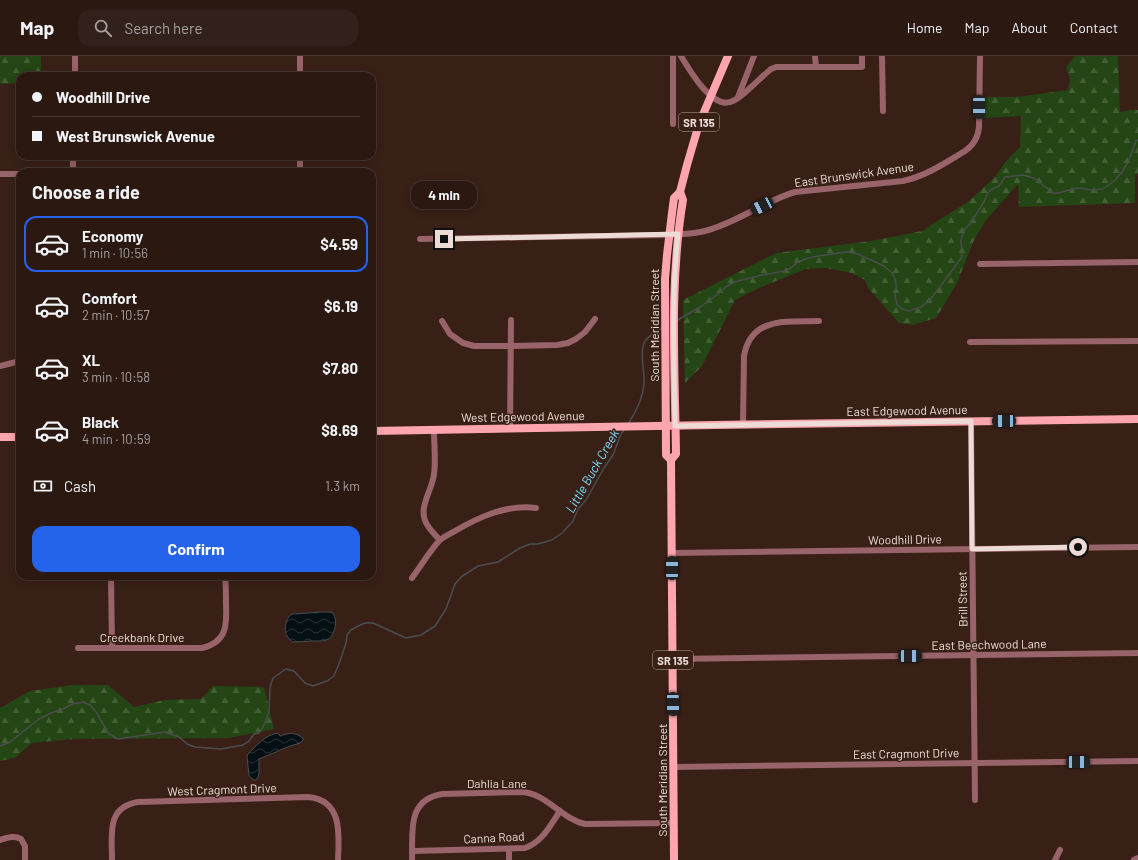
<!DOCTYPE html>
<meta charset="utf-8">
<style>
:root{--surface:#2a1811;--page:#32211a;--text:#f1f3f6;--muted:#a5a09f;--line:#463731;--accent:#2563eb}
body{margin:0;font-family:Barlow,sans-serif;background:var(--page);color:var(--text);height:100vh;display:flex;flex-direction:column;font-size:15px;white-space:nowrap}
*{box-sizing:border-box;margin:0}
p{font-size:13px;color:var(--muted)}
.icon{flex:none;width:22px;height:22px;fill:none;stroke:currentColor;stroke-width:2;stroke-linecap:round;stroke-linejoin:round}
.map{position:relative;flex:1;overflow:hidden}
.drawer{position:absolute;left:16px;top:112px;width:360px;height:412px;display:flex;flex-direction:column;background:var(--surface);border-radius:12px;box-shadow:0 2px 10px #0003,0 0 0 1px var(--line)}
.drawer>*{flex:none}
.top-card{position:absolute;left:16px;top:16px;width:360px;height:88px;border-radius:12px;box-shadow:0 2px 10px #0003,0 0 0 1px var(--line);display:grid;align-content:center;height:88px;padding:0 16px;background:var(--surface)}
.end{position:absolute;width:18px;height:18px;margin:-9px;border:5px solid #ecdcd5;background:#111;box-shadow:0 0 0 2px #111}
.from{border-radius:50%}
.bubble{position:absolute;height:28px;border-radius:12px;background:var(--surface);box-shadow:0 2px 10px #0003,0 0 0 1px var(--line);font-size:13px;font-weight:700;line-height:28px;text-align:center}
.car{position:absolute;width:12px;height:24px;margin:-12px -6px;border-radius:5px;box-shadow:0 0 3px 1px #0007;background:linear-gradient(#222 24%,#8ab4d8 0 40%,#222 0 76%,#8ab4d8 0 86%,#222 0)}
.top-card b{display:flex;align-items:center;gap:14px;height:38px;font-size:15px}
.top-card b+b{border-top:1px solid var(--line)}
.top-card i{width:10px;height:10px;background:var(--text)}
ul{padding:0;list-style:none}
li{display:flex;align-items:center;gap:12px;height:56px;margin:0 8px 6px;padding:0 8px;border:2px solid transparent;border-radius:12px}
li div{flex:1}
li b{display:block;font-size:15px}
li em{font-style:normal;font-weight:700}
li.selected{border-color:var(--accent)}
li>.icon{width:36px;height:36px;stroke-width:1.5}
h2{padding:0 16px;font-size:18px;line-height:48px}
.pay{display:flex;align-items:center;gap:10px;height:44px;padding:0 16px;font-size:15px}
.pay p{margin-inline-start:auto}
.action{display:flex;gap:8px;margin-top:auto;padding:8px 16px}
.action a{flex:1;height:46px;border-radius:12px;background:var(--accent);color:#fff;font-size:16px;font-weight:700;line-height:46px;text-align:center}
header{display:flex;align-items:center;gap:24px;box-sizing:border-box;height:56px;padding:0 20px;background:var(--surface);border-bottom:1px solid var(--line)}
header strong{font-size:19px}
nav{display:flex;gap:22px;margin-inline-start:auto;font-size:14px}
.search{width:280px;height:36px;background:var(--page);display:flex;align-items:center;gap:10px;box-sizing:border-box;padding:0 14px;border-radius:12px;color:var(--muted);font-size:15px}
.map>svg:first-child{display:block}
</style>
<header>
<strong>Map</strong>
<div class="search"><svg class="icon" aria-label="search" viewBox="0 0 24 24"><circle cx="10" cy="10" r="6"/><path d="M15 15l6 6"/></svg>Search here</div>
<nav><a>Home</a><a>Map</a><a>About</a><a>Contact</a></nav>
</header>
<div class="map">
<svg width="1138" height="804" viewBox="0 0 1138 804">
<defs>
<pattern id="forest-firs" width="22" height="20" patternUnits="userSpaceOnUse"><rect width="22" height="20" fill="#244514"/><path d="M5 1l3.5 6h-7zM16 11l3.5 6h-7z" fill="#445f35"/></pattern>
<pattern id="water-waves" width="16" height="10" patternUnits="userSpaceOnUse"><rect width="16" height="10" fill="#051014"/><path d="M0 5q4-4 8 0t8 0" fill="none" stroke="#2a3235"/></pattern>
</defs>
<rect width="100%" height="100%" fill="#382017"/>
<g fill="url(#forest-firs)">
<polygon points="0,0 41,0 41,20 20,20 20,27 0,28"/>
<polygon points="1075,0 1118,0 1120,56 1130,54 1138,54 1138,118 1135,119 1135,147 1019,151 1018,128 986,164 974,184 957,227 936,262 913,269 899,267 868,232 865,224 851,217 836,214 824,212 806,213 759,232 735,244 702,310 685,327 683,244 776,197 871,185 922,175 969,145 995,121 1006,105 1020,91 1021,60 984,62 985,41 1017,41 1068,34 1070,23 1066,11"/>
<polygon points="73,629 108,629 134,651 165,644 201,643 213,630 264,631 274,673 229,682 74,683 32,687 15,702 0,705 0,652 30,635"/>
</g>
<g fill="url(#water-waves)" stroke="#4a4d4e">
<path d="M322,556H332C336,561 336,565 335,572C331,586 325,585 313,585C306,585 300,586 293,586C283,581 283,564 292,558Z"/>
<path d="M278,677L280,680C282,680 284,678 287,678C292,676 299,679 303,682V684L300,687L290,690L259,703V718L258,721L256,724H254L249,720L247,700L248,698C257,689 265,679 278,677Z"/>
</g>
<g fill="none" stroke-linecap="round" stroke-linejoin="round">
<g stroke="#4a4d4e" stroke-width="1.5">
<polyline points="676,265 700,251 718,238 726,231 734,226 762,219 785,215 792,211 798,206 805,203 818,200 846,196 855,197 869,203 884,210 893,218 896,226 896,234 895,240 897,248 902,253 909,255 921,251 930,244 962,201 961,184 964,174 970,168 980,152 984,146 987,138 991,134 999,130 1005,121 1023,119 1034,122 1053,137 1058,137 1077,132 1093,134 1103,133 1115,124 1122,116 1128,106 1136,85 1138,84"/>
<path d="M628,368C636,356 643,342 644,328C645,317 639,295 645,285C649,280 657,275 662,272"/>
<polyline points="0,690 10,686 39,663 51,657 63,653 72,648 83,646 90,649 96,656 109,678 118,683 165,676 179,681 187,688 195,691 221,693 243,689 249,685 254,678 259,677 263,671 269,656 270,631 273,622 280,617 286,613 294,615 305,627 313,630 327,625 334,620 340,605 346,587 347,579 351,574 358,570 365,567 373,567 406,582 421,579 435,570 446,553 455,528 461,521 478,510 498,506 520,492 530,488 538,488 552,484 562,477 573,465 578,453 586,444 604,412 613,399 621,378 624,374"/>
</g>
<g stroke="#986369" stroke-width="6">
<polyline points="75,0 75,20"/>
<polyline points="673,0 673,68"/>
<path d="M681,0C689,13 711,52 730,46C740,44 762,20 771,13L776,11H862V0"/>
<polyline points="815,0 816,11"/>
<polyline points="882,0 883,55"/>
<polyline points="300,20 300,0"/>
<polyline points="738,41 754,0"/>
<polyline points="73,100 73,116"/>
<polyline points="300,116 300,100"/>
<polyline points="0,118 20,118"/>
<path d="M420,183L669,179C681,178 694,178 705,175C737,167 764,145 795,136L903,125C926,120 945,107 965,95C974,89 978,82 979,71L980,0"/>
<polyline points="980,208 1138,206"/>
<polyline points="442,265 450,278 463,287 474,290 511,290 557,289 568,287 576,283 585,276 595,263"/>
<polyline points="970,286 1138,285"/>
<polyline points="0,310 20,305"/>
<polyline points="971,365 975,744"/>
<path d="M743,368L744,300C751,260 788,266 819,265"/>
<polyline points="510,373 511,264"/>
<path d="M434,374C434,389 436,404 434,418C432,436 416,453 428,470C431,475 436,480 440,484"/>
<polyline points="672,497 1138,491"/>
<polyline points="111,520 112,592"/>
<path d="M412,522C421,510 429,496 439,485C443,481 450,478 455,475C479,461 507,448 536,452"/>
<path d="M78,592H202C227,586 227,569 226,548C226,539 226,529 225,520"/>
<polyline points="673,603 1138,597"/>
<polyline points="674,711 1138,705"/>
<path d="M0,784C7,782 14,779 21,783L25,790V804"/>
<polyline points="509,793 509,804"/>
<path d="M412,795L525,792C542,786 550,770 560,755"/>
<path d="M112,804C112,779 106,751 138,746L309,741C343,745 339,779 338,804"/>
<path d="M412,804C413,777 406,744 442,738L520,736C546,736 561,763 585,768L674,767"/>
<polyline points="1055,804 1060,794"/>
<polyline points="1134,804 1138,802"/>
</g>
<g stroke="#fea5b0" stroke-width="8">
<polyline points="372,375 714,369 1138,363"/>
<polyline points="0,381 20,381"/>
<polyline points="671,404 666,399 665,223 667,199 672,157 674,142 680,136 687,109 699,68 728,0"/>
<path d="M674,804L671,404L676,398C675,313 669,228 683,144L680,136"/>
</g>
</g>
<g fill="none" stroke-linecap="round" stroke-linejoin="round">
<path stroke="#ecdcd5" stroke-width="5" d="M444,183L678,178C671,242 674,306 675,370L971,365L972,493L1078,491"/>
</g>
<g text-anchor="middle" dominant-baseline="central" stroke-width="3" stroke-linejoin="round" paint-order="stroke">
<g fill="#382017" stroke="#b6a49c" stroke-width="1">
<rect x="679" y="57" width="40" height="18" rx="3"/>
<rect x="653" y="595" width="40" height="18" rx="3"/>
</g>
<g font-size="11" font-weight="bold" fill="#ecdcd5">
<text x="699" y="66">SR 135</text>
<text x="673" y="604">SR 135</text>
</g>
<g font-size="12" fill="#ecdcd5" stroke="#382017">
<text transform="translate(854 118) rotate(-8)">East Brunswick Avenue</text>
<text transform="translate(654 269) rotate(-90)">South Meridian Street</text>
<text transform="translate(907 354) rotate(-1)">East Edgewood Avenue</text>
<text transform="translate(523 360) rotate(-1)">West Edgewood Avenue</text>
<text transform="translate(905 483) rotate(-1)">Woodhill Drive</text>
<text transform="translate(962 543) rotate(-91)">Brill Street</text>
<text x="142" y="581">Creekbank Drive</text>
<text transform="translate(989 588) rotate(-1)">East Beechwood Lane</text>
<text transform="translate(906 697) rotate(-1)">East Cragmont Drive</text>
<text transform="translate(662 724) rotate(-90)">South Meridian Street</text>
<text x="497" y="727">Dahlia Lane</text>
<text transform="translate(222 733) rotate(-2)">West Cragmont Drive</text>
<text transform="translate(494 781) rotate(-3)">Canna Road</text>
</g>
<g font-size="13" font-style="italic" fill="#7dddfc" stroke="#382017">
<text transform="translate(592 415) rotate(-60)">Little Buck Creek</text>
</g>
</g>
</svg>
<i class="end from" style="left:1078px;top:491px"></i>
<i class="end" style="left:444px;top:183px"></i>
<div class="bubble" style="left:411px;top:125px;width:66px">4 min</div>
<i class="car" style="left:979px;top:51px;rotate:180deg"></i>
<i class="car" style="left:762px;top:150px;rotate:244deg"></i>
<i class="car" style="left:1004px;top:365px;rotate:269deg"></i>
<i class="car" style="left:672px;top:512px;rotate:0deg"></i>
<i class="car" style="left:910px;top:600px;rotate:89deg"></i>
<i class="car" style="left:673px;top:648px;rotate:179deg"></i>
<i class="car" style="left:1078px;top:706px;rotate:89deg"></i>
<div class="top-card">
<b><i class="from"></i>Woodhill Drive</b>
<b><i></i>West Brunswick Avenue</b>
</div>
<section class="drawer">
<h2>Choose a ride</h2>
<ul>
<li class="selected"><svg class="icon" aria-label="car" viewBox="0 0 24 24"><path d="M5 17H2v-5l4-1 3-4h7l3 4 3 1v5h-3M9 17h6M6 11h13"/><circle cx="7" cy="17" r="2"/><circle cx="17" cy="17" r="2"/></svg><div><b>Economy</b><p>1 min · 10:56</p></div><em>$4.59</em></li>
<li><svg class="icon" aria-label="car" viewBox="0 0 24 24"><path d="M5 17H2v-5l4-1 3-4h7l3 4 3 1v5h-3M9 17h6M6 11h13"/><circle cx="7" cy="17" r="2"/><circle cx="17" cy="17" r="2"/></svg><div><b>Comfort</b><p>2 min · 10:57</p></div><em>$6.19</em></li>
<li><svg class="icon" aria-label="car" viewBox="0 0 24 24"><path d="M5 17H2v-5l4-1 3-4h7l3 4 3 1v5h-3M9 17h6M6 11h13"/><circle cx="7" cy="17" r="2"/><circle cx="17" cy="17" r="2"/></svg><div><b>XL</b><p>3 min · 10:58</p></div><em>$7.80</em></li>
<li><svg class="icon" aria-label="car" viewBox="0 0 24 24"><path d="M5 17H2v-5l4-1 3-4h7l3 4 3 1v5h-3M9 17h6M6 11h13"/><circle cx="7" cy="17" r="2"/><circle cx="17" cy="17" r="2"/></svg><div><b>Black</b><p>4 min · 10:59</p></div><em>$8.69</em></li>
</ul>
<div class="pay"><svg class="icon" aria-label="cash" viewBox="0 0 24 24"><path d="M3 7h18v10H3z"/><circle cx="12" cy="12" r="2"/></svg>Cash<p>1.3 km</p></div>
<div class="action"><a>Confirm</a></div>
</section>
</div>
